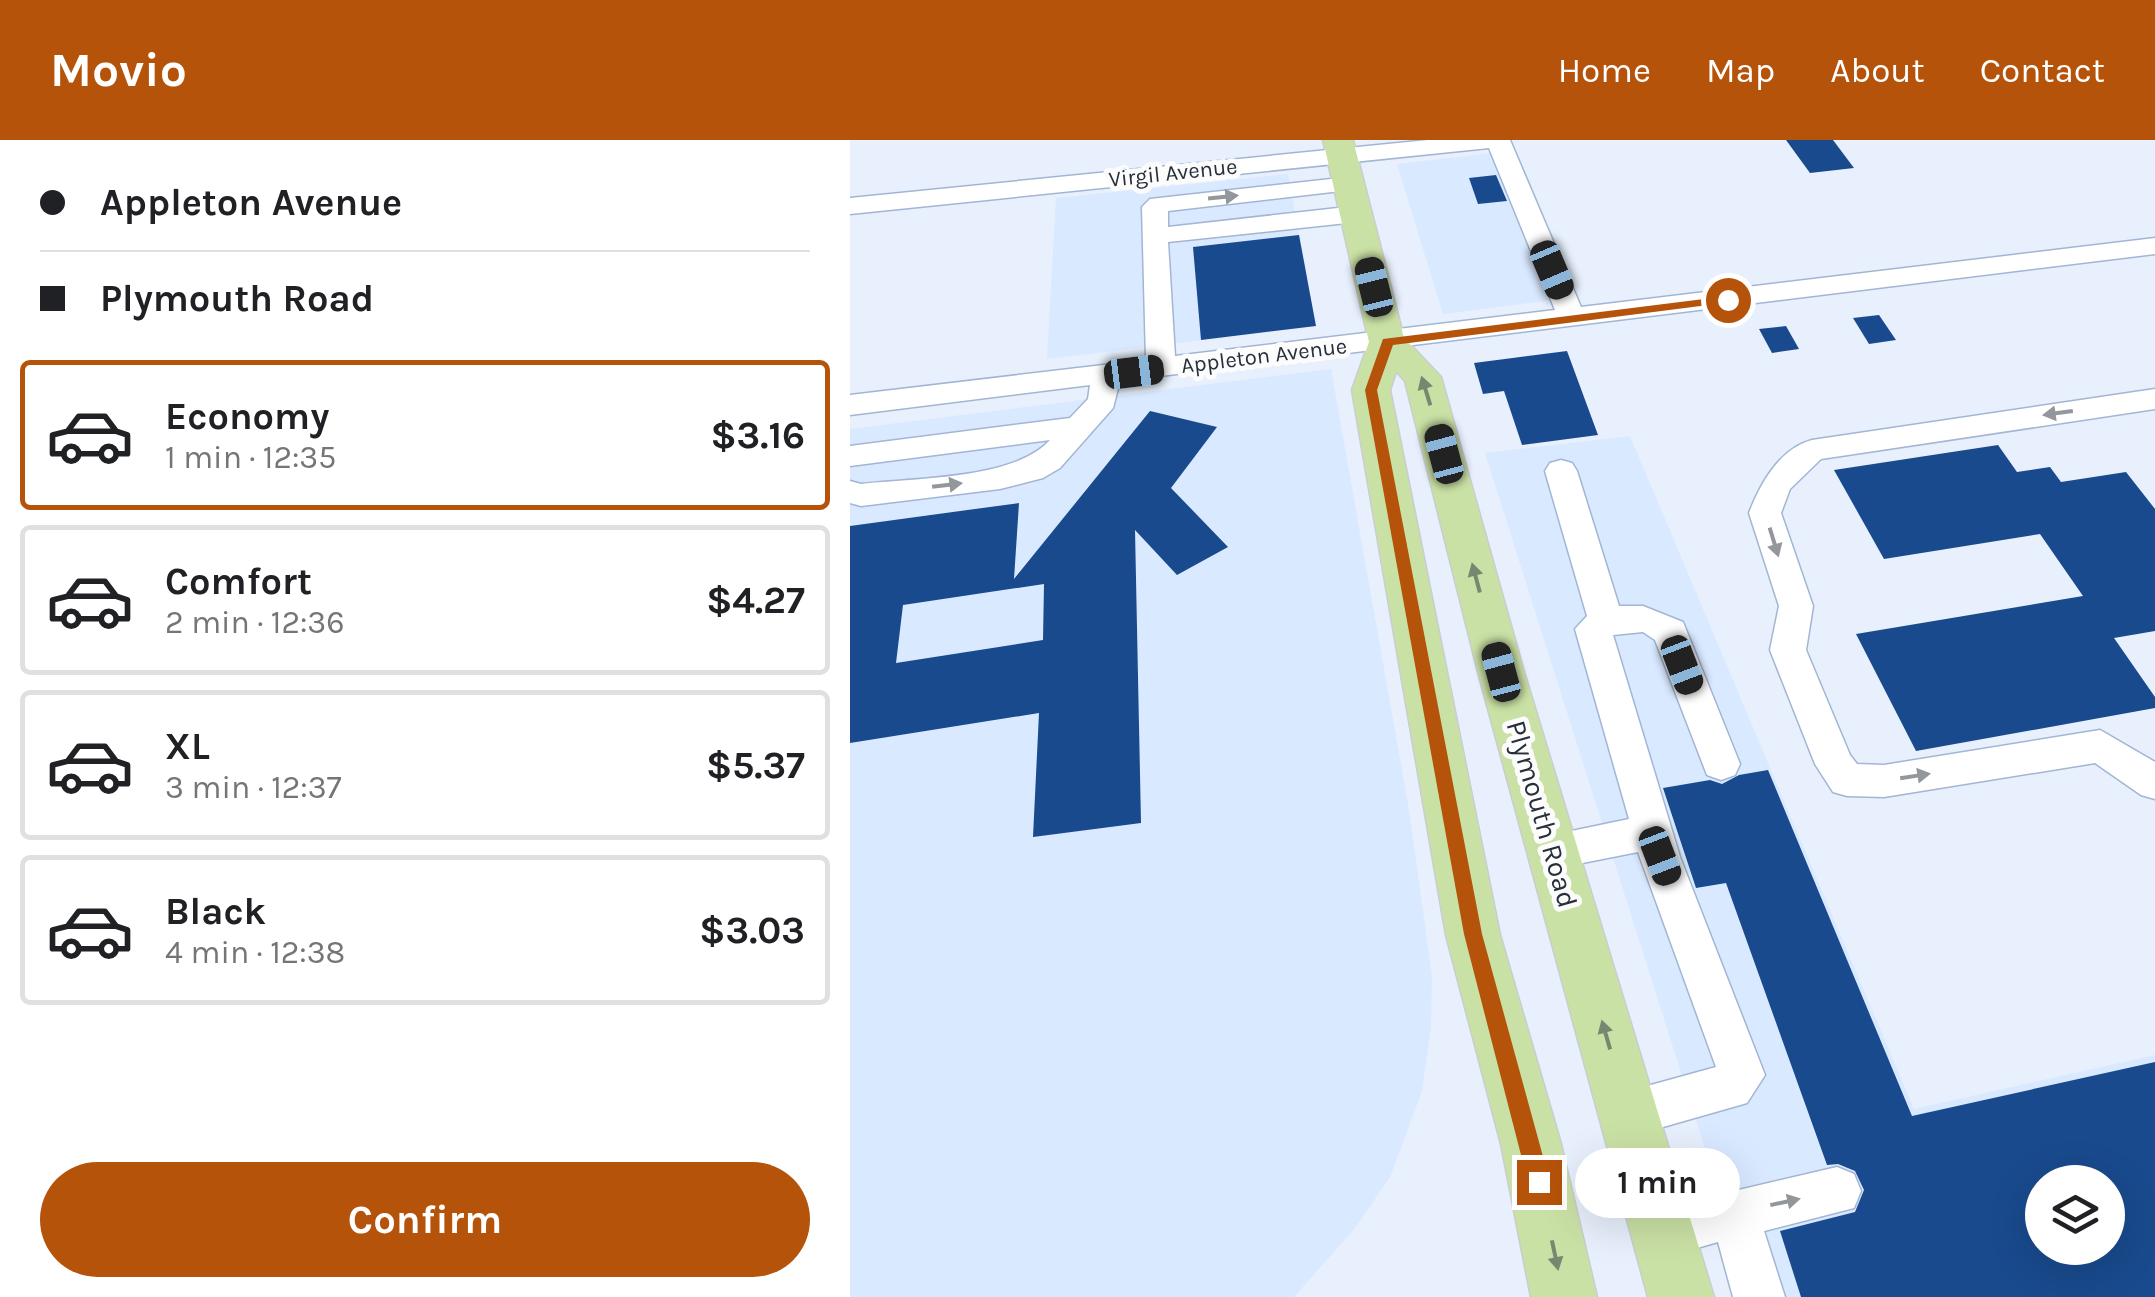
<!DOCTYPE html>
<meta charset="utf-8">
<style>
:root{--surface:#fff;--page:#f2f2f2;--text:#202124;--muted:#757577;--line:#e0e0e0;--accent:#b45309}
body{margin:0;font-family:Karla,sans-serif;background:var(--page);color:var(--text);height:100vh;display:flex;flex-direction:column;font-size:38px;white-space:nowrap}
*{box-sizing:border-box;margin:0}
p{font-size:32px;color:var(--muted)}
.icon{flex:none;width:55px;height:55px;fill:none;stroke:currentColor;stroke-width:2;stroke-linecap:round;stroke-linejoin:round}
.map{position:relative;flex:1;overflow:hidden}
.panel{display:flex;flex-direction:column;background:var(--surface);width:850px}
.panel>*{flex:none}
.guide{display:grid;align-content:center;height:220px;padding:0 40px;background:var(--surface)}
.fabs{position:absolute;left:1175px;top:1025px;display:grid;gap:20px}
.fabs a{display:grid;place-items:center;width:100px;height:100px;border-radius:50%;background:var(--surface);box-shadow:0 10px 40px #0002;font-size:50px}
.end{position:absolute;width:45px;height:45px;margin:-22px;border:12px solid #b45309;background:#fff;box-shadow:0 0 0 5px #fff}
.from{border-radius:50%}
.bubble{position:absolute;height:70px;border-radius:35px;background:var(--surface);box-shadow:0 10px 40px #0002;font-size:32px;font-weight:700;line-height:70px;text-align:center}
.car{position:absolute;width:30px;height:60px;margin:-30px -15px;border-radius:12px;box-shadow:0 0 8px 2px #0007;background:linear-gradient(#222 24%,#8ab4d8 0 40%,#222 0 76%,#8ab4d8 0 86%,#222 0)}
.guide b{display:flex;align-items:center;gap:35px;height:95px;font-size:38px}
.guide b+b{border-top:2px solid var(--line)}
.guide i{width:25px;height:25px;background:var(--text)}
ul{padding:0;list-style:none}
li{display:flex;align-items:center;gap:30px;height:150px;margin:0 20px 15px;padding:0 20px;border:5px solid var(--line);border-radius:10px}
li div{flex:1}
li b{display:block;font-size:38px}
li em{font-style:normal;font-weight:700}
li.selected{border-color:var(--accent)}
li>.icon{width:90px;height:90px;stroke-width:1.5}
.cta{display:flex;gap:20px;margin-top:auto;padding:20px 40px}
.cta a{flex:1;height:115px;border-radius:60px;background:var(--accent);color:#fff;font-size:40px;font-weight:700;line-height:115px;text-align:center}
header{display:flex;align-items:center;gap:60px;box-sizing:border-box;height:140px;padding:0 50px;background:var(--accent);color:#fff}
header strong{font-size:48px}
nav{display:flex;gap:55px;margin-inline-start:auto;font-size:35px}
main{display:flex;flex:1;min-height:0}
.map>svg:first-child{display:block}
</style>
<header>
<strong>Movio</strong>
<nav><a>Home</a><a>Map</a><a>About</a><a>Contact</a></nav>
</header>
<main>
<section class="panel">
<div class="guide">
<b><i class="from"></i>Appleton Avenue</b>
<b><i></i>Plymouth Road</b>
</div>
<ul>
<li class="selected"><svg class="icon" aria-label="car" viewBox="0 0 24 24"><path d="M5 17H2v-5l4-1 3-4h7l3 4 3 1v5h-3M9 17h6M6 11h13"/><circle cx="7" cy="17" r="2"/><circle cx="17" cy="17" r="2"/></svg><div><b>Economy</b><p>1 min · 12:35</p></div><em>$3.16</em></li>
<li><svg class="icon" aria-label="car" viewBox="0 0 24 24"><path d="M5 17H2v-5l4-1 3-4h7l3 4 3 1v5h-3M9 17h6M6 11h13"/><circle cx="7" cy="17" r="2"/><circle cx="17" cy="17" r="2"/></svg><div><b>Comfort</b><p>2 min · 12:36</p></div><em>$4.27</em></li>
<li><svg class="icon" aria-label="car" viewBox="0 0 24 24"><path d="M5 17H2v-5l4-1 3-4h7l3 4 3 1v5h-3M9 17h6M6 11h13"/><circle cx="7" cy="17" r="2"/><circle cx="17" cy="17" r="2"/></svg><div><b>XL</b><p>3 min · 12:37</p></div><em>$5.37</em></li>
<li><svg class="icon" aria-label="car" viewBox="0 0 24 24"><path d="M5 17H2v-5l4-1 3-4h7l3 4 3 1v5h-3M9 17h6M6 11h13"/><circle cx="7" cy="17" r="2"/><circle cx="17" cy="17" r="2"/></svg><div><b>Black</b><p>4 min · 12:38</p></div><em>$3.03</em></li>
</ul>
<div class="cta"><a>Confirm</a></div>
</section>
<div class="map">
<svg width="1305" height="1157" viewBox="0 0 1305 1157">
<rect width="100%" height="100%" fill="#e7f0fc"/>
<g fill="#d9e9ff" fill-rule="evenodd">
<polygon points="643,13 702,160 593,174 547,24"/>
<polygon points="438,34 466,186 197,219 206,58"/>
<polygon points="481,229 559,670 582,836 581,887 572,951 540,1037 505,1088 444,1157 0,1157 0,289"/>
<path d="M780,296L1064,969L1305,915V1157H902L635,313ZM1192,1042H1258V1108H1192Z"/>
</g>
<g fill="#194a8d" fill-rule="evenodd">
<polygon points="936,0 983,0 1004,28 960,33"/>
<polygon points="646,35 657,61 628,64 619,38"/>
<polygon points="449,95 466,186 351,200 343,107"/>
<polygon points="1029,175 1046,200 1019,204 1003,178"/>
<polygon points="936,186 949,209 922,213 909,189"/>
<polygon points="717,211 748,295 672,305 654,251 633,254 624,223"/>
<path d="M300,271L367,287L321,348L378,407L327,435L285,390L291,683L183,697L189,573L0,603V386L169,363L164,439ZM194,444L193,500L46,523L53,465Z"/>
<polygon points="1148,305 1167,332 1200,327 1211,342 1276,332 1305,369 1305,491 1264,498 1305,557 1305,568 1066,611 1006,494 1233,456 1190,394 1034,419 984,330"/>
<path d="M918,630L1062,976L1305,922V1157H951L930,1091L1005,1072L1014,1050L1005,1031L988,1024L977,1025L876,743L846,748L813,648L860,640L872,644L889,635ZM1192,1042H1258V1108H1192Z"/>
</g>
<g fill="none" stroke-linecap="round" stroke-linejoin="round">
<defs>
<g id="minor">
<path d="M578,0H660L731,167L1305,98V114L270,241L263,268L210,328L193,338L150,349L11,366L0,363V341L11,344C63,338 164,340 200,300L0,326V306L220,278L238,259L240,245L0,275V255L296,220L292,67L300,59L499,37L508,39L511,44L508,49L318,71V87L506,66L519,74L506,82L318,102L325,216L705,170L639,8L0,74V58Z"/>
<path d="M1305,249V269L971,319L940,349L931,373L963,466L956,510L1000,615L1007,624L1034,625L1250,590L1305,622V659L1291,655L1245,623L1034,657L997,656L983,652L965,624L920,510L929,466L899,373C910,344 929,309 962,300Z"/>
<polygon points="711,320 722,323 727,331 769,466 793,466 833,482 890,624 885,635 871,640 857,635 805,500 793,492 763,495 830,717 915,935 897,963 778,997 761,990 754,973 761,956 866,927 788,712 702,729 688,724 682,711 688,698 779,679 725,489 737,476 695,331 700,323"/>
<polygon points="987,1027 1004,1034 1011,1051 1004,1068 914,1091 935,1157 883,1157 868,1102 812,1118 794,1111 787,1093 794,1075 812,1068"/>
</g>
<polygon id="major" points="473,0 503,0 554,198 591,237 674,532 864,1157 798,1157 628,532 555,241 546,231 540,250 650,795 711,1004 747,1157 681,1157 651,1004 596,795 502,250 519,202"/>
</defs>
<use href="#minor" stroke="#a2b6d3" stroke-width="3"/>
<use href="#major" stroke="#cbcdd0" stroke-width="3"/>
<use href="#minor" fill="#fff" fill-rule="evenodd"/>
<use href="#major" fill="#cae1a5" fill-rule="evenodd"/>
</g>
<defs><path id="oneway-solid" d="M-6-.8H1V-3.2L6.5 0L1 3.2V.8H-6Z" transform="scale(2.5)"/></defs>
<g fill="#93979c">
<use href="#oneway-solid" transform="translate(373 57) rotate(-6)"/>
<use href="#oneway-solid" transform="translate(1208 273) rotate(172)"/>
<use href="#oneway-solid" transform="translate(97 345) rotate(-7)"/>
<use href="#oneway-solid" transform="translate(924 402) rotate(73)"/>
<use href="#oneway-solid" transform="translate(1065 636) rotate(-9)"/>
<use href="#oneway-solid" transform="translate(935 1062) rotate(-12)"/>
</g>
<g fill="#788870">
<use href="#oneway-solid" transform="translate(576 251) rotate(-107)"/>
<use href="#oneway-solid" transform="translate(626 438) rotate(-105)"/>
<use href="#oneway-solid" transform="translate(756 895) rotate(-106)"/>
<use href="#oneway-solid" transform="translate(705 1115) rotate(78)"/>
</g>
<polygon fill="#b45309" points="878,156 882,162 543,205 527,250 632,794 700,1042 696,1050 689,1053 682,1050 678,1042 614,794 515,250 533,199"/>
<g text-anchor="middle" dominant-baseline="central" stroke-width="10" stroke-linejoin="round" paint-order="stroke">
<g font-size="22" fill="#272f3a" stroke="#fcfcfc">
<text transform="translate(323 33) rotate(-6)">Virgil Avenue</text>
<text transform="translate(414 216) rotate(-7)">Appleton Avenue</text>
</g>
<g font-size="28" fill="#272f3a" stroke="#fcfcfc">
<text transform="translate(692 674) rotate(74)">Plymouth Road</text>
</g>
</g>
</svg>
<div class="fabs">
<a><svg class="icon" aria-label="layers" viewBox="0 0 24 24"><path d="M12 4l9 5-9 5-9-5zM3 14l9 5 9-5"/></svg></a>
</div>
<i class="end from" style="left:878px;top:160px"></i>
<i class="end" style="left:689px;top:1042px"></i>
<div class="bubble" style="left:725px;top:1008px;width:165px">1 min</div>
<i class="car" style="left:702px;top:130px;rotate:157deg"></i>
<i class="car" style="left:524px;top:147px;rotate:346deg"></i>
<i class="car" style="left:284px;top:232px;rotate:83deg"></i>
<i class="car" style="left:594px;top:314px;rotate:345deg"></i>
<i class="car" style="left:832px;top:525px;rotate:159deg"></i>
<i class="car" style="left:651px;top:532px;rotate:345deg"></i>
<i class="car" style="left:810px;top:716px;rotate:159deg"></i>
</div>
</main>
